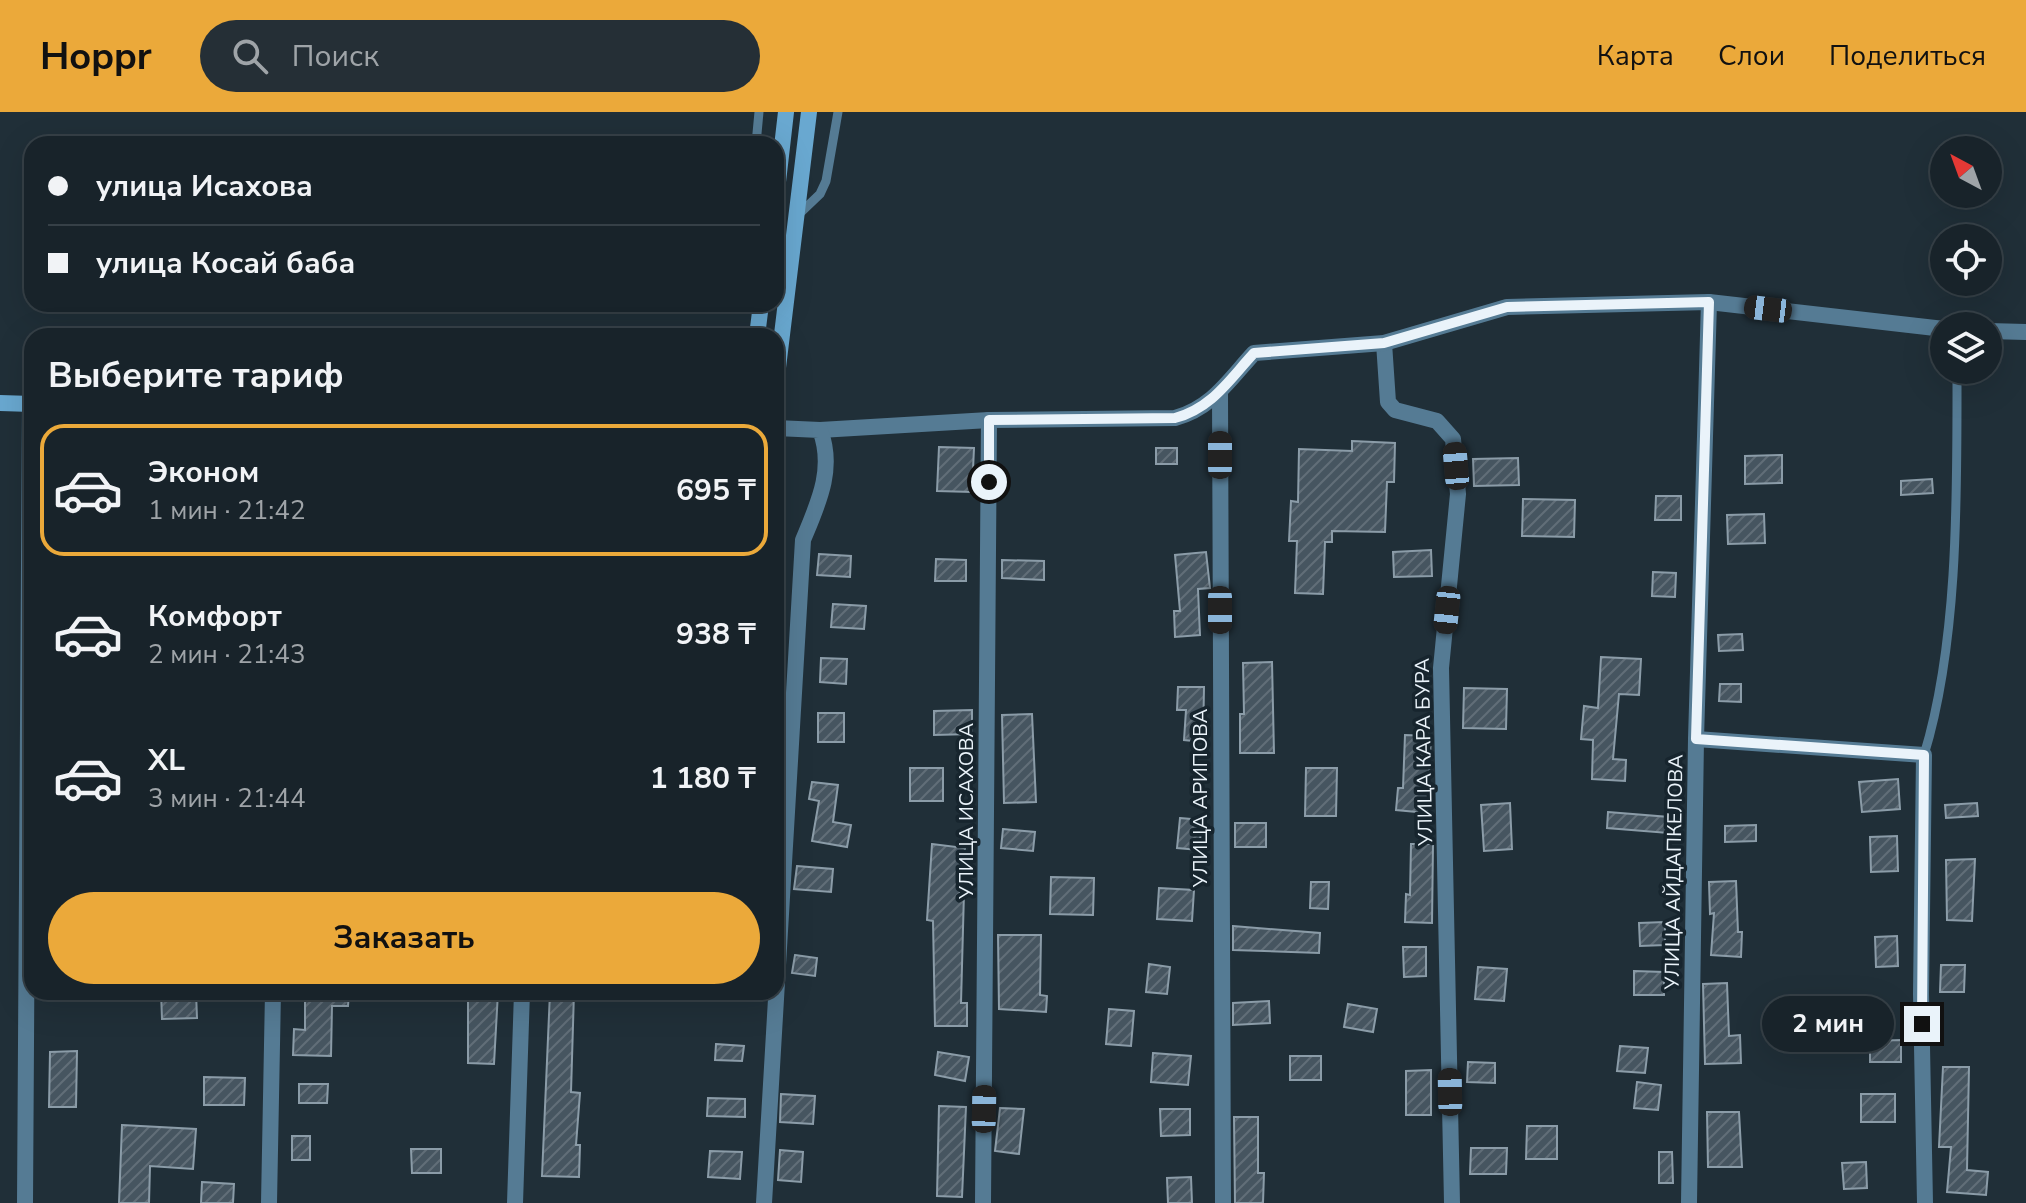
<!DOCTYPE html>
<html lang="ru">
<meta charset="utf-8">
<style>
:root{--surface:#18232a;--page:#252f36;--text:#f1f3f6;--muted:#9fa4a8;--line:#364047;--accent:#eba93a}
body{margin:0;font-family:"Nunito Sans",sans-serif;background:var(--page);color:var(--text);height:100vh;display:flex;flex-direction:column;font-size:30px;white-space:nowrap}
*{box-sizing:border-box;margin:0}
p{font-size:26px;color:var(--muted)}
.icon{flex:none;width:44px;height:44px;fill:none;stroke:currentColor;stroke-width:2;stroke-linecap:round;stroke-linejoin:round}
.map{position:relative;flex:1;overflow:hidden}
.panel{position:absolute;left:24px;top:216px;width:760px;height:672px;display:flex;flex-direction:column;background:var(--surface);border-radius:24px;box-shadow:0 8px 32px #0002,0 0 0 2px var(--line)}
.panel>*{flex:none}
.top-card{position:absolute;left:24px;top:24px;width:760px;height:176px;border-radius:24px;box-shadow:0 8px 32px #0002,0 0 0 2px var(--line);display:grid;align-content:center;height:176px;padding:0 24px;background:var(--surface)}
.needle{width:52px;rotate:319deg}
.fabs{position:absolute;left:1930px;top:24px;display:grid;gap:16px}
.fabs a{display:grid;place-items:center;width:72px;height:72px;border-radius:50%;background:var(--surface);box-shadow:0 8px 32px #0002,0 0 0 2px var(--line);font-size:40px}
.end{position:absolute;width:36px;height:36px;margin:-18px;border:10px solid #eaf3fa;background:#111;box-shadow:0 0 0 4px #111}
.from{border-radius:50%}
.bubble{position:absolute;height:56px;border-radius:28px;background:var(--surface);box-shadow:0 8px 32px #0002,0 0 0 2px var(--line);font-size:26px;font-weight:700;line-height:56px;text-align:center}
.car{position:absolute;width:24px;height:48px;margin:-24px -12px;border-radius:10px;box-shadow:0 0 6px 2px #0007;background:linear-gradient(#222 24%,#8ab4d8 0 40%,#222 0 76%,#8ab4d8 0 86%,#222 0)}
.top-card b{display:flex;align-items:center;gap:28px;height:76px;font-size:30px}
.top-card b+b{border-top:2px solid var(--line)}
.top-card i{width:20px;height:20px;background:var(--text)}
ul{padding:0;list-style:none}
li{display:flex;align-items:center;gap:24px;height:132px;margin:0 16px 12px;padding:0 8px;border:4px solid transparent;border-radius:24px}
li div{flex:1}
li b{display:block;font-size:30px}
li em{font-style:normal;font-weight:700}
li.selected{border-color:var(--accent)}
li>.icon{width:72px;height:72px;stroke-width:1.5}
h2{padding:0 24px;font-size:36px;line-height:96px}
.cta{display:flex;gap:16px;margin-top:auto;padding:16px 24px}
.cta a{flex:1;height:92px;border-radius:48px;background:var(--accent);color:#111;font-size:32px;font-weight:700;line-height:92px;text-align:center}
header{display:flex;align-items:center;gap:48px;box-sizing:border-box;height:112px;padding:0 40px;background:var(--accent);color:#111}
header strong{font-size:38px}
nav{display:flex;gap:44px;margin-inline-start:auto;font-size:28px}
.search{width:560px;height:72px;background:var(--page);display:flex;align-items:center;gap:20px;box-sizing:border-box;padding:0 28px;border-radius:44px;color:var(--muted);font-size:30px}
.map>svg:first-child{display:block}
</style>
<header>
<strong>Hoppr</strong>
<div class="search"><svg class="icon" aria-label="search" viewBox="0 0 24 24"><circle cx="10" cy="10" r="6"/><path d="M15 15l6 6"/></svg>Поиск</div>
<nav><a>Карта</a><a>Слои</a><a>Поделиться</a></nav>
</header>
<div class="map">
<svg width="2026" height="1091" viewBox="0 0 2026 1091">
<defs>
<pattern id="building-hatch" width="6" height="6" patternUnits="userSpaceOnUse" patternTransform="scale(2)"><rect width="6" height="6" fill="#465560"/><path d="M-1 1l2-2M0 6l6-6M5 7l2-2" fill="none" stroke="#616e78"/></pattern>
</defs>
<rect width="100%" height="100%" fill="#202f38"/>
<g fill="url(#building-hatch)" stroke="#8b9ca8" stroke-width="2">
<polygon points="1352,329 1395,331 1394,370 1387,370 1385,420 1332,419 1332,430 1325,430 1323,482 1295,481 1297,429 1289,429 1291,389 1298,390 1299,337 1352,339"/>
<polygon points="939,335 974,336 972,380 937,379"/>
<rect x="1156" y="336" width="21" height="16"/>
<polygon points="1782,343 1782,371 1745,372 1745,344"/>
<polygon points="1518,346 1519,373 1474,374 1473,347"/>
<polygon points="1932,367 1933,381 1901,383 1901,369"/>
<polygon points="1656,384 1681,384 1681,408 1655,408"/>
<polygon points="1523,387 1575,388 1574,425 1522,424"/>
<polygon points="1764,402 1765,431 1728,432 1727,403"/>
<polygon points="1431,438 1432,464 1394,465 1393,440"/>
<polygon points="1206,440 1210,476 1198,477 1200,523 1175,525 1174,499 1180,499 1175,443"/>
<polygon points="819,442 851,444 850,465 817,463"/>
<polygon points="936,447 966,448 966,469 935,469"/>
<polygon points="1002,448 1044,449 1044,468 1002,466"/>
<polygon points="1653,460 1676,461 1675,485 1652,484"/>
<polygon points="833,492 866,494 864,517 831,515"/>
<polygon points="1742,522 1743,538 1719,539 1718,523"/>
<polygon points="1601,545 1641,547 1639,583 1619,582 1613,647 1626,648 1625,669 1592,667 1593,628 1581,627 1584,594 1598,596"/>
<polygon points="821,546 847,547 846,572 820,570"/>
<polygon points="1272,550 1274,641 1240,641 1240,602 1244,602 1243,551"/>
<polygon points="1720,572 1741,572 1741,590 1719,589"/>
<polygon points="1178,575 1204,575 1203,630 1184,628 1186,598 1177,598"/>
<polygon points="1464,576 1507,577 1506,617 1463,616"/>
<polygon points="972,598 972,622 934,623 934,599"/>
<rect x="818" y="601" width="26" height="29"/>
<polygon points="1032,602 1036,690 1004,691 1002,603"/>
<polygon points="1405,623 1431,624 1427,701 1396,698 1398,676 1403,676"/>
<rect x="910" y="656" width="33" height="33"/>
<polygon points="1306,656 1337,656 1336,704 1305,704"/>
<polygon points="1898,667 1900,697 1862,700 1859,670"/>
<polygon points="812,670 838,673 833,710 851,713 847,735 812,729 819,689 809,687"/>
<polygon points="1510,691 1512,737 1484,739 1481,693"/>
<polygon points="1977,691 1978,704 1946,706 1945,693"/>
<polygon points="1608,700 1669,705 1668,721 1607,716"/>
<polygon points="1180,706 1202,708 1199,738 1177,736"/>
<rect x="1235" y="711" width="31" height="24"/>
<polygon points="1756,713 1756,729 1725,730 1725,714"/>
<polygon points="1003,717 1035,720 1033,739 1001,736"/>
<polygon points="1897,724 1898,759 1871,760 1870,725"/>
<polygon points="932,732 965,736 960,780 964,780 961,891 967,891 967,914 935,914 933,809 927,808"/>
<polygon points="1411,732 1433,732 1432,811 1405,810 1406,782 1410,783"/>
<polygon points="1975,747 1972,809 1947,808 1946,748"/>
<polygon points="797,754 833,757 831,780 794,777"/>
<polygon points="1051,765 1094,766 1093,803 1050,802"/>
<polygon points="1736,769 1738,820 1742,820 1741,845 1711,843 1714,801 1710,802 1709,770"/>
<polygon points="1311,770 1329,770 1328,797 1310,796"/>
<polygon points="1159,776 1194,778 1192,809 1157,807"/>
<polygon points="1665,810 1665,833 1640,834 1639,811"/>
<polygon points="1233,814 1320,821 1319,841 1233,838"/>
<polygon points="998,823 1041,823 1040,883 1047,884 1046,900 999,897"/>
<polygon points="1897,824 1898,854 1876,855 1875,825"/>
<polygon points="1403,835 1426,835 1426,864 1404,865"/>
<polygon points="795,843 817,846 815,864 792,861"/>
<polygon points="1149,852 1170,855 1167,882 1146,880"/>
<polygon points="1941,853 1965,853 1964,880 1940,880"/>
<polygon points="1478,855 1507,857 1504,889 1475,887"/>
<polygon points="1634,859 1664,860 1664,883 1634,883"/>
<polygon points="1727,871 1729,924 1740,923 1741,951 1705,952 1703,872"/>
<polygon points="161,880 196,880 197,906 162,907"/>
<polygon points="305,880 349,880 348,894 332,894 331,944 293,943 294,917 305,918"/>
<polygon points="468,880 498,880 494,952 468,951"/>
<polygon points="550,880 574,880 571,980 580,981 576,1033 580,1033 579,1065 542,1064"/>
<polygon points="1269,889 1270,911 1233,913 1233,891"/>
<polygon points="1348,892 1377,897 1373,920 1344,915"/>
<polygon points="1109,897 1134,899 1131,934 1106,932"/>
<polygon points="1901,928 1901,950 1870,950 1870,929"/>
<polygon points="716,932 744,934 742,949 715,948"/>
<polygon points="1620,934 1648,936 1645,961 1617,959"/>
<polygon points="77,939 76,995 49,995 50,940"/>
<polygon points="938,940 969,945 965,969 935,963"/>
<polygon points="1153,941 1191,944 1188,973 1151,970"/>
<rect x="1290" y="944" width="31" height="24"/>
<polygon points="1468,950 1495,951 1495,971 1467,970"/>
<polygon points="1943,955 1969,955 1967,1058 1988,1060 1986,1083 1947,1080 1951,1035 1939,1035"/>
<polygon points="1431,958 1431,1003 1406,1003 1406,959"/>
<polygon points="204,965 245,966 244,993 204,993"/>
<polygon points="1637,970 1661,973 1658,998 1634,996"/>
<polygon points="299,972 328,972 327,991 299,991"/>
<polygon points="781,982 815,984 813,1012 780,1010"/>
<rect x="1861" y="982" width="34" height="28"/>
<polygon points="708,986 745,987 745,1005 707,1004"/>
<polygon points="939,994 966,995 962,1085 937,1084"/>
<polygon points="1000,996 1024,997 1019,1042 995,1039"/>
<polygon points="1160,997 1190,997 1190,1023 1161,1024"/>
<polygon points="1707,1000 1739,1000 1742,1055 1708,1055"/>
<polygon points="1234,1005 1258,1005 1258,1061 1264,1061 1263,1091 1235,1091"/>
<polygon points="122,1013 196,1017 193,1057 150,1054 149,1091 119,1091"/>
<polygon points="1527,1014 1557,1014 1557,1047 1526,1047"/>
<rect x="292" y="1024" width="18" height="24"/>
<polygon points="1471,1036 1507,1036 1506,1062 1470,1062"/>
<polygon points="411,1037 441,1037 441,1061 412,1061"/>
<polygon points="780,1038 803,1040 801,1070 778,1068"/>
<polygon points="710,1039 742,1040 740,1067 708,1065"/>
<polygon points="1659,1040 1672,1040 1673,1071 1659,1071"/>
<polygon points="1866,1050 1867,1076 1844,1077 1842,1051"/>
<polygon points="1191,1065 1192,1091 1168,1091 1167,1066"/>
<polygon points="202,1070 234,1072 233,1091 201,1091"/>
</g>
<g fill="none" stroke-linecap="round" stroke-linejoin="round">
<g stroke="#557b94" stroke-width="9">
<polyline points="756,32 759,0"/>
<polyline points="797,104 820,82 826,69 838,0"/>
<path d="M1924,643C1959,529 1957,378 1957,258"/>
</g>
<g stroke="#557b94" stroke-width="16">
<polyline points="1988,219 2026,220"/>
<polyline points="1384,231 1388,290 1395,298 1437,309 1453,327 1458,382 1441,556 1452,1091"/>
<polyline points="1220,281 1223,1091"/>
<path d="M820,318L989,308L1175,306C1212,296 1229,268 1254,241L1384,231L1507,195L1709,190L1944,217"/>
<polyline points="1696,627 1924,643 1921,882 1925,1091"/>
<polyline points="25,1091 30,292"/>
<polyline points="269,1091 273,880"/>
<polyline points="515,1091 522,880"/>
<path d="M764,1091L803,428C818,392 835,357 820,318L776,316"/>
<polyline points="983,1091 989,308"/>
<polyline points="1689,1091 1696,627 1709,190"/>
</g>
<g stroke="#69a8d0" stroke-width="16">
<polyline points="776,87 786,0"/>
<polyline points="757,224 761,192"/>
<polyline points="776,272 809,0"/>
<polyline points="0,291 32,292"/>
</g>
</g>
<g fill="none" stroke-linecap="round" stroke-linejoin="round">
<path stroke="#eaf3fa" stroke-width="10" d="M989,370V308L1175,306C1212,296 1229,268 1254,241L1384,231L1507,195L1709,190L1696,627L1924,643L1922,912"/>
</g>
<g text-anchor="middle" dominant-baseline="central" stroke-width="7" stroke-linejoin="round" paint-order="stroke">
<g font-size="20" fill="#eaf3fa" stroke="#17252e">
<text transform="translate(1424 640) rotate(-91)">УЛИЦА КАРА БУРА</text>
<text transform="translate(1200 686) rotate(-90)">УЛИЦА АРИПОВА</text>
<text transform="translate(966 699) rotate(-90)">УЛИЦА ИСАХОВА</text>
<text transform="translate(1674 760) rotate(-89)">УЛИЦА АЙДАПКЕЛОВА</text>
</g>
</g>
</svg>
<div class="fabs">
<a><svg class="needle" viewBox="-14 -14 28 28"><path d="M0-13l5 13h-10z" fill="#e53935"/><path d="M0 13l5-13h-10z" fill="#9fa4a8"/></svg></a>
<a><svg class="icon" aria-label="locate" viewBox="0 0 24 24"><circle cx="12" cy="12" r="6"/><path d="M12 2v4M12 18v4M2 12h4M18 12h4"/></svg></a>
<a><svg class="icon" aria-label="layers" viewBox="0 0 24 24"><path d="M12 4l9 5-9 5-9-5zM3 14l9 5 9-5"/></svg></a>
</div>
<i class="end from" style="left:989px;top:370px"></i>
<i class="end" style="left:1922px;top:912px"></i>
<div class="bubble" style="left:1762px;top:884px;width:132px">2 мин</div>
<i class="car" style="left:1768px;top:197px;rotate:277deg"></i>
<i class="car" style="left:1220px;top:343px;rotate:0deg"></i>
<i class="car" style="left:1456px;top:354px;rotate:355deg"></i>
<i class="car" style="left:1220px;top:498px;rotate:180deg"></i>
<i class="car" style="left:1447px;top:498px;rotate:186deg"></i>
<i class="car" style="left:1450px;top:980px;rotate:359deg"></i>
<i class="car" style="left:984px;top:997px;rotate:1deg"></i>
<div class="top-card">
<b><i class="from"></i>улица Исахова</b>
<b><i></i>улица Косай баба</b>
</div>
<section class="panel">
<h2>Выберите тариф</h2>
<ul>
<li class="selected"><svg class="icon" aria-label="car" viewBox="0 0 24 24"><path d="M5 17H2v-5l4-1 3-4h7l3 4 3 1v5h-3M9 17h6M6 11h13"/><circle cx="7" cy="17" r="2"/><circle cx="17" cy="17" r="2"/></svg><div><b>Эконом</b><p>1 мин · 21:42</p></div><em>695 ₸</em></li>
<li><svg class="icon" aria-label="car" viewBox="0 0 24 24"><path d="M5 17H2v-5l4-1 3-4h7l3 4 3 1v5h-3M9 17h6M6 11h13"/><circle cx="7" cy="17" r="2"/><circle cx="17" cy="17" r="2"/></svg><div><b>Комфорт</b><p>2 мин · 21:43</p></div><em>938 ₸</em></li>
<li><svg class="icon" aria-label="car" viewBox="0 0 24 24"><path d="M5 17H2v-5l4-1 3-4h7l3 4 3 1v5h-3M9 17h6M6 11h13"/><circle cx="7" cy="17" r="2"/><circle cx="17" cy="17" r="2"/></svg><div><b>XL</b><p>3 мин · 21:44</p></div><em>1 180 ₸</em></li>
</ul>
<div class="cta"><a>Заказать</a></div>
</section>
</div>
